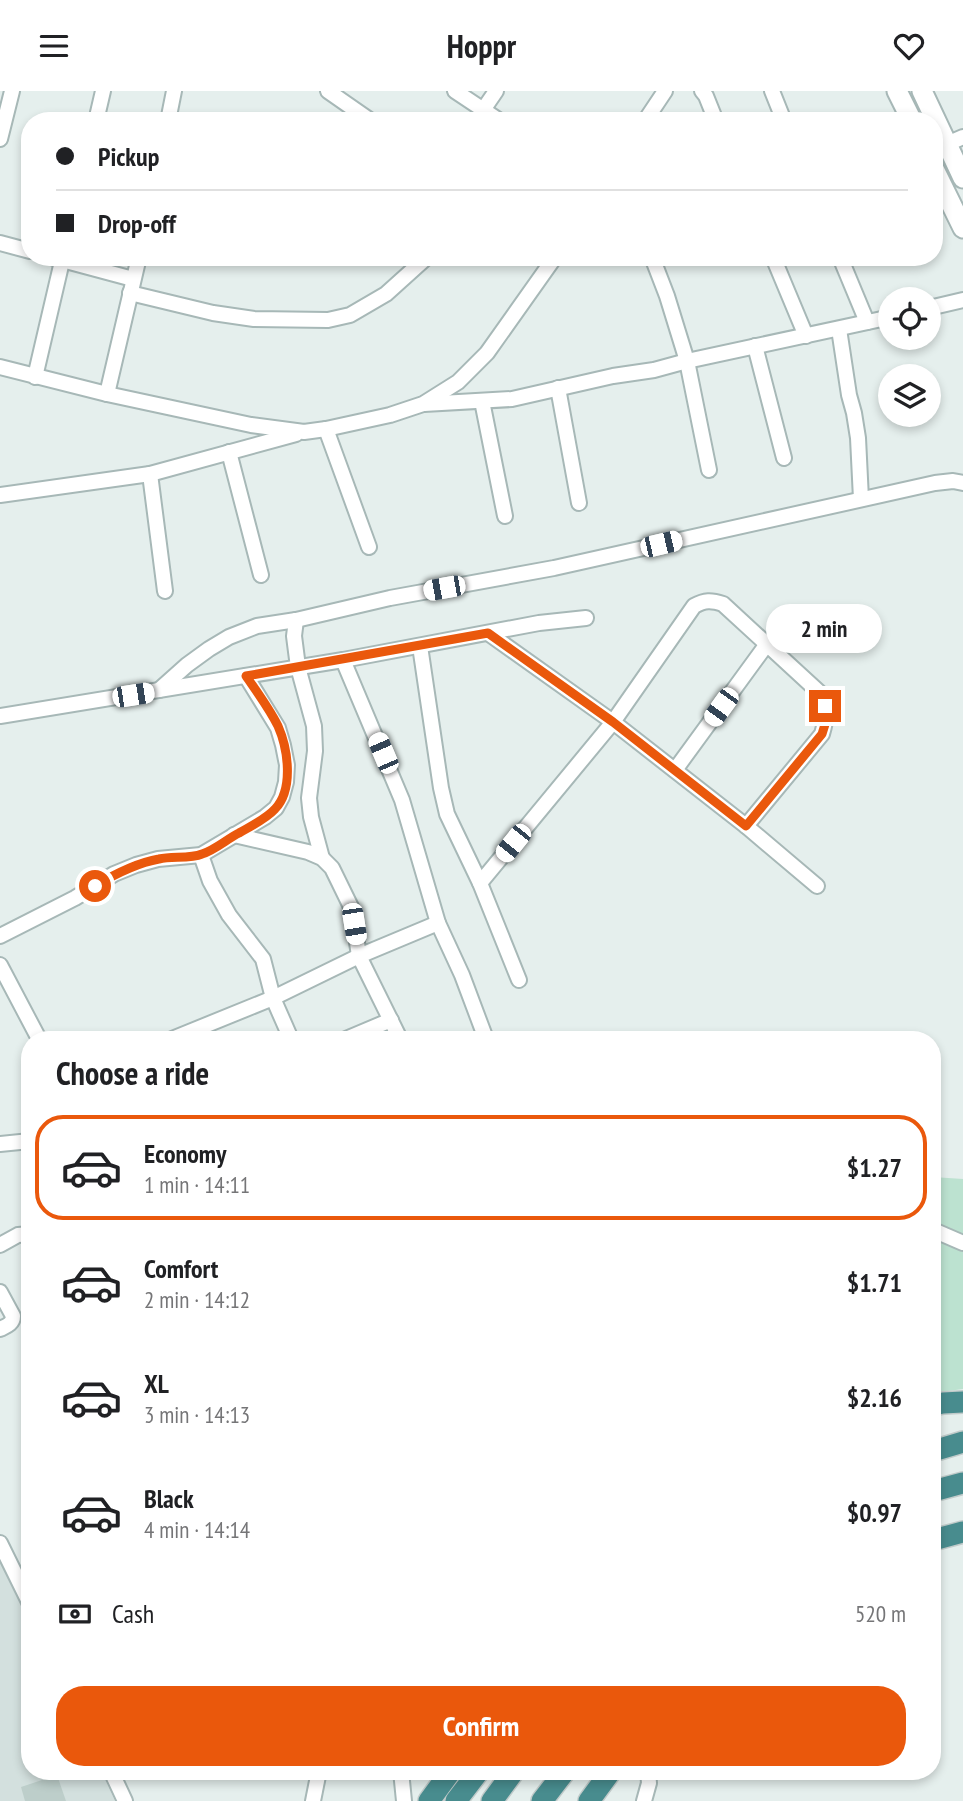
<!DOCTYPE html>
<meta charset="utf-8">
<style>
:root{--surface:#fff;--page:#f2f2f2;--text:#202124;--muted:#757577;--line:#e0e0e0;--accent:#ea580c}
body{margin:0;font-family:"PT Sans Narrow",sans-serif;background:var(--page);color:var(--text);height:100vh;display:flex;flex-direction:column;font-size:26px;white-space:nowrap}
*{box-sizing:border-box;margin:0}
p{font-size:23px;color:var(--muted)}
.icon{flex:none;width:38px;height:38px;fill:none;stroke:currentColor;stroke-width:2;stroke-linecap:round;stroke-linejoin:round}
.map{position:relative;flex:1;overflow:hidden}
.drawer{position:absolute;left:21px;top:940px;width:920px;height:749px;display:flex;flex-direction:column;background:var(--surface);border-radius:28px;box-shadow:0 4px 10px #0003}
.drawer>*{flex:none}
.guide{position:absolute;left:21px;top:21px;width:922px;height:154px;border-radius:28px;box-shadow:0 4px 10px #0003;display:grid;align-content:center;height:154px;padding:0 35px;background:var(--surface)}
.fabs{position:absolute;left:878px;top:196px;display:grid;gap:14px}
.fabs a{display:grid;place-items:center;width:63px;height:63px;border-radius:50%;background:var(--surface);box-shadow:0 4px 10px #0003;font-size:35px}
.end{position:absolute;width:32px;height:32px;margin:-16px;border:9px solid #ea580c;background:#fff;box-shadow:0 0 0 4px #fff}
.from{border-radius:50%}
.bubble{position:absolute;height:49px;border-radius:24px;background:var(--surface);box-shadow:0 4px 10px #0003;font-size:23px;font-weight:600;line-height:49px;text-align:center}
.car{position:absolute;width:21px;height:42px;margin:-21px -10px;border-radius:9px;box-shadow:0 0 5px 2px #0007;background:linear-gradient(#fff 24%,#345 0 40%,#fff 0 76%,#345 0 86%,#fff 0)}
.guide b{display:flex;align-items:center;gap:24px;height:66px;font-size:26px}
.guide b+b{border-top:2px solid var(--line)}
.guide i{width:18px;height:18px;background:var(--text)}
ul{padding:0;list-style:none}
li{display:flex;align-items:center;gap:21px;height:105px;margin:0 14px 10px;padding:0 21px;border:4px solid transparent;border-radius:28px}
li div{flex:1}
li b{display:block;font-size:26px}
li em{font-style:normal;font-weight:600}
li.selected{border-color:var(--accent)}
li>.icon{width:63px;height:63px;stroke-width:1.5}
h2{padding:0 35px;font-size:32px;line-height:84px}
.pay{display:flex;align-items:center;gap:18px;height:77px;padding:0 35px;font-size:26px}
.pay p{margin-inline-start:auto}
.button{display:flex;gap:14px;margin-top:auto;padding:14px 35px}
.button a{flex:1;height:80px;border-radius:28px;background:var(--accent);color:#fff;font-size:28px;font-weight:600;line-height:80px;text-align:center}
header{display:flex;justify-content:space-between;align-items:center;height:91px;padding:0 35px;background:var(--surface);font-size:32px;font-weight:600}
.map>svg:first-child{display:block}
</style>
<header><svg class="icon" aria-label="menu" viewBox="0 0 24 24"><path d="M4 6h16M4 12h16M4 18h16"/></svg>Hoppr<svg class="icon" aria-label="heart" viewBox="0 0 24 24"><path d="M12 20l-8-8c-3-5 5-10 8-4 3-6 11-1 8 4z"/></svg></header>
<div class="map">
<svg width="963" height="1710" viewBox="0 0 963 1710">
<rect width="100%" height="100%" fill="#e5efed"/>
<polygon fill="#d3e0de" points="0,1470 30,1532 30,1680 101,1680 115,1710 0,1710"/>
<polygon fill="#bce2d0" points="933,1086 963,1088 963,1298 933,1302"/>
<polygon fill="#bdceca" points="57,1684 66,1710 25,1710 21,1696"/>
<g fill="none" stroke-linecap="round" stroke-linejoin="round">
<defs>
<g id="minor">
<polyline points="328,0 371,30"/>
<polyline points="455,0 500,30"/>
<polyline points="702,0 706,5 716,30"/>
<polyline points="772,0 784,30"/>
<polyline points="483,19 496,0"/>
<polyline points="96,30 103,0"/>
<polyline points="168,30 174,0"/>
<polyline points="645,30 665,0"/>
<polyline points="0,48 12,0"/>
<polyline points="947,53 963,46"/>
<polyline points="0,152 30,160"/>
<polyline points="51,166 133,188"/>
<polyline points="652,166 667,205 687,270 709,379"/>
<polyline points="773,166 806,245"/>
<polyline points="840,166 867,231"/>
<polyline points="130,202 213,222 254,228 328,229 350,224 386,203 427,166"/>
<polyline points="929,217 963,209"/>
<polyline points="839,238 849,304 854,322 858,347 861,408"/>
<polyline points="755,255 784,367"/>
<polyline points="0,276 107,303 251,334 304,341 326,338 390,324 423,313 458,291 487,262 555,166"/>
<polyline points="35,286 63,166"/>
<polyline points="558,297 579,412"/>
<polyline points="107,303 139,166"/>
<polyline points="482,310 505,425"/>
<polyline points="424,313 512,308 613,285 654,279 687,270 891,226"/>
<polyline points="326,338 369,456"/>
<polyline points="229,361 261,484"/>
<polyline points="150,383 165,500"/>
<polyline points="0,404 150,383 296,343"/>
<polyline points="296,529 294,545 298,576 314,635 315,660 309,707 311,726 322,767"/>
<polyline points="488,542 613,631 746,735 817,795"/>
<polyline points="420,555 441,697 447,723 480,792 519,889"/>
<polyline points="343,569 539,532 586,527"/>
<polyline points="159,599 187,574 209,558 229,546 257,535 296,529 390,507 554,477 935,392 953,390 963,392"/>
<polyline points="0,625 343,569 402,709 438,832 462,884 486,948"/>
<polyline points="675,679 767,553"/>
<polyline points="234,744 308,761 322,767 332,777 352,818 359,865 400,948"/>
<polyline points="201,764 210,790 229,824 263,868 273,907 291,948"/>
<path d="M480,792L613,631L694,515C705,509 711,509 723,513L821,603C827,620 827,626 822,643L746,735"/>
<polyline points="0,845 75,807 114,783 136,774 158,768 201,764 265,726 276,717 282,706 286,691 287,674 283,654 278,637 246,585"/>
<polyline points="0,874 39,948"/>
<polyline points="172,948 273,907 359,865 438,832"/>
<polyline points="346,948 391,929"/>
<polyline points="0,1053 30,1050"/>
<polyline points="933,1139 963,1152"/>
<polyline points="0,1154 18,1144 30,1143"/>
<path d="M0,1201L13,1225C13,1233 6,1235 0,1238"/>
<polyline points="0,1452 30,1513"/>
<polyline points="111,1680 125,1710"/>
<polyline points="401,1680 404,1710"/>
<polyline points="313,1710 319,1680"/>
<polyline points="644,1710 649,1692 648,1680"/>
</g>
<g id="tertiary">
<polyline points="897,0 912,30"/>
<polyline points="922,0 963,87"/>
<polyline points="934,78 963,137"/>
</g>
<g id="trunk">
<polyline points="933,1314 943,1312 963,1311"/>
<polyline points="933,1360 963,1351"/>
<polyline points="933,1400 963,1392"/>
<polyline points="933,1449 963,1441"/>
<polyline points="429,1710 451,1680"/>
<polyline points="456,1710 479,1680"/>
<polyline points="492,1710 514,1680"/>
<polyline points="542,1710 565,1680"/>
<polyline points="589,1710 611,1680"/>
</g>
</defs>
<use href="#minor" stroke="#a7b8b7" stroke-width="18"/>
<use href="#tertiary" stroke="#a7b8b7" stroke-width="23"/>
<use href="#trunk" stroke="#c1cbca" stroke-width="24"/>
<use href="#minor" stroke="#fff" stroke-width="14"/>
<use href="#tertiary" stroke="#fff" stroke-width="19"/>
<use href="#trunk" stroke="#488c8e" stroke-width="21"/>
</g>
<g fill="none" stroke-linecap="round" stroke-linejoin="round">
<path stroke="#ea580c" stroke-width="9" d="M95,795C115,783 136,772 159,768C172,765 190,768 202,763C215,759 227,748 239,742C251,735 266,728 275,718C294,698 288,658 278,635C269,617 257,601 246,585L488,542L613,631L746,735L822,643L827,627L825,615"/>
</g>
</svg>
<div class="fabs">
<a><svg class="icon" aria-label="locate" viewBox="0 0 24 24"><circle cx="12" cy="12" r="6"/><path d="M12 2v4M12 18v4M2 12h4M18 12h4"/></svg></a>
<a><svg class="icon" aria-label="layers" viewBox="0 0 24 24"><path d="M12 4l9 5-9 5-9-5zM3 14l9 5 9-5"/></svg></a>
</div>
<i class="end from" style="left:95px;top:795px"></i>
<i class="end" style="left:825px;top:615px"></i>
<div class="bubble" style="left:766px;top:513px;width:116px">2 min</div>
<i class="car" style="left:661px;top:453px;rotate:77deg"></i>
<i class="car" style="left:444px;top:497px;rotate:260deg"></i>
<i class="car" style="left:133px;top:604px;rotate:81deg"></i>
<i class="car" style="left:721px;top:616px;rotate:216deg"></i>
<i class="car" style="left:383px;top:662px;rotate:337deg"></i>
<i class="car" style="left:513px;top:752px;rotate:219deg"></i>
<i class="car" style="left:354px;top:833px;rotate:171deg"></i>
<div class="guide">
<b><i class="from"></i>Pickup</b>
<b><i></i>Drop-off</b>
</div>
<section class="drawer">
<h2>Choose a ride</h2>
<ul>
<li class="selected"><svg class="icon" aria-label="car" viewBox="0 0 24 24"><path d="M5 17H2v-5l4-1 3-4h7l3 4 3 1v5h-3M9 17h6M6 11h13"/><circle cx="7" cy="17" r="2"/><circle cx="17" cy="17" r="2"/></svg><div><b>Economy</b><p>1 min · 14:11</p></div><em>$1.27</em></li>
<li><svg class="icon" aria-label="car" viewBox="0 0 24 24"><path d="M5 17H2v-5l4-1 3-4h7l3 4 3 1v5h-3M9 17h6M6 11h13"/><circle cx="7" cy="17" r="2"/><circle cx="17" cy="17" r="2"/></svg><div><b>Comfort</b><p>2 min · 14:12</p></div><em>$1.71</em></li>
<li><svg class="icon" aria-label="car" viewBox="0 0 24 24"><path d="M5 17H2v-5l4-1 3-4h7l3 4 3 1v5h-3M9 17h6M6 11h13"/><circle cx="7" cy="17" r="2"/><circle cx="17" cy="17" r="2"/></svg><div><b>XL</b><p>3 min · 14:13</p></div><em>$2.16</em></li>
<li><svg class="icon" aria-label="car" viewBox="0 0 24 24"><path d="M5 17H2v-5l4-1 3-4h7l3 4 3 1v5h-3M9 17h6M6 11h13"/><circle cx="7" cy="17" r="2"/><circle cx="17" cy="17" r="2"/></svg><div><b>Black</b><p>4 min · 14:14</p></div><em>$0.97</em></li>
</ul>
<div class="pay"><svg class="icon" aria-label="cash" viewBox="0 0 24 24"><path d="M3 7h18v10H3z"/><circle cx="12" cy="12" r="2"/></svg>Cash<p>520 m</p></div>
<div class="button"><a>Confirm</a></div>
</section>
</div>
